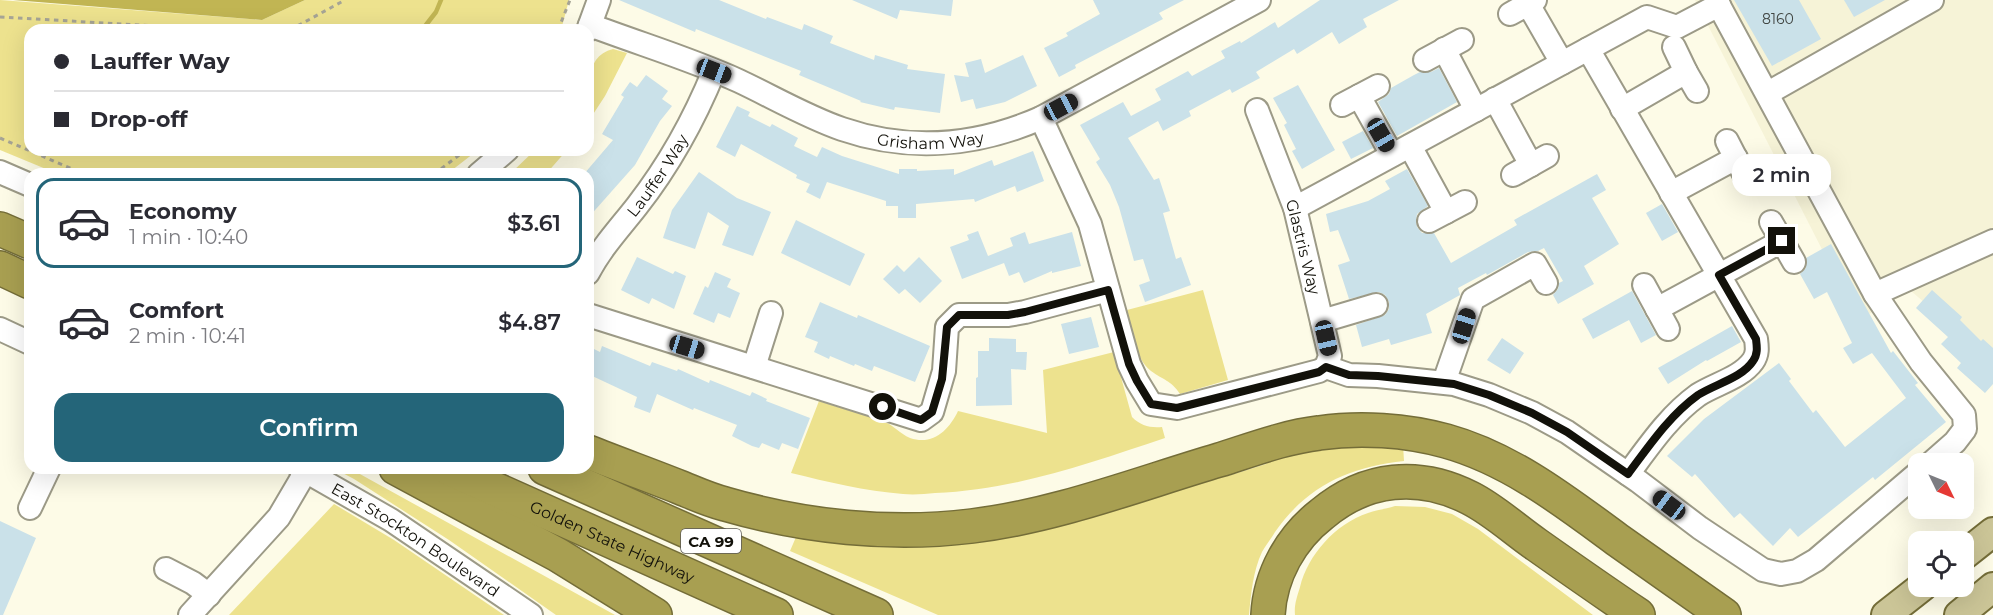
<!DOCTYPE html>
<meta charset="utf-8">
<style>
:root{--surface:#fff;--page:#f2f2f3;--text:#2b2b33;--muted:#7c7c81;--line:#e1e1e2;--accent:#246579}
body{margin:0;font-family:Montserrat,sans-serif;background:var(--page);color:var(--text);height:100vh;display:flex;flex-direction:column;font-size:22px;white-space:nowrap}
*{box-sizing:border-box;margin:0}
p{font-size:20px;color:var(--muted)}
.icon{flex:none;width:33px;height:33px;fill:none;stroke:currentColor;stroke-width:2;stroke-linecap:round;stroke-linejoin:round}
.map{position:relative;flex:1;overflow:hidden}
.side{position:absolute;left:24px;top:168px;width:570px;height:306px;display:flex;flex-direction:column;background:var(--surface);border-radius:18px;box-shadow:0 6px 24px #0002}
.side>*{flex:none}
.top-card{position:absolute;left:24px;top:24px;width:570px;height:132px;border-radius:18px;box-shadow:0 6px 24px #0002;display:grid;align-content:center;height:132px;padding:0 30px;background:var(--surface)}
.needle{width:39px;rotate:133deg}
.fabs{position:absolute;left:1908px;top:453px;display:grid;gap:12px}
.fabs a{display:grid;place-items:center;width:66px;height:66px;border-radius:12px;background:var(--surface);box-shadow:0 6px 24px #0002;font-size:30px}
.end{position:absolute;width:27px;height:27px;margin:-14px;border:8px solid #12110a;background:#fff;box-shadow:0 0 0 3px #fff}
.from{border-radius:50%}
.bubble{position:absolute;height:42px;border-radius:18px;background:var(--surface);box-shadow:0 6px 24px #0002;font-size:20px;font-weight:600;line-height:42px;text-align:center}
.car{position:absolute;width:18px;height:36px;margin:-18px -9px;border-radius:8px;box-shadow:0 0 4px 2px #0007;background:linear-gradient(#222 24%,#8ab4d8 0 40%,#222 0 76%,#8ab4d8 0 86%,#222 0)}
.top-card b{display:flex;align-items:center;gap:21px;height:57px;font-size:22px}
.top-card b+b{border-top:2px solid var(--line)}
.top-card i{width:15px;height:15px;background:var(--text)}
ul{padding:10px 0 0;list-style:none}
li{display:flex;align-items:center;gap:18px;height:90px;margin:0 12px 9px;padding:0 18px;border:3px solid transparent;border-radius:18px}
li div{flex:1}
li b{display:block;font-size:22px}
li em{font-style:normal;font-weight:600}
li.current{border-color:var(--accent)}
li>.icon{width:54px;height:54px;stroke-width:1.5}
.button{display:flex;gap:12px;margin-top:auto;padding:12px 30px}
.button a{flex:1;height:69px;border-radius:18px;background:var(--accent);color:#fff;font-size:24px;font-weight:600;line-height:69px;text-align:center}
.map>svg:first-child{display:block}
</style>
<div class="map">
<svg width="1993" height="615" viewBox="0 0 1993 615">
<rect width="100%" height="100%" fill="#fdfbe7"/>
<polygon fill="#f6f3d7" points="1695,0 1993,0 1993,361 1911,291 1858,320"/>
<g fill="#ede28e">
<polygon points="0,0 262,20 305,0 569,0 561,30 30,30 30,150 478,150 447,174 58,174 0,150"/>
<path d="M613,49L627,53L605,96L588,122C588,98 582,56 613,49Z"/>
<polygon points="535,150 567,150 546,174 510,174"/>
<path d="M1203,290L1228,380L1180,394C1171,380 1163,380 1151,371C1134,357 1132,330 1127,310Z"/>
<path d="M1114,352L1132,417C1141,426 1150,428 1162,427L1165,438C1090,463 1015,490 935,493C925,494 914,495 903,494C865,491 828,482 791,473L819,401C840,408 861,413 882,421C893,424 900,434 910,438C933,446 949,430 958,411L1047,433L1043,370Z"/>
<path d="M1403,445L1404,461C1349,467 1307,486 1275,532C1271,539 1266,545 1262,552C1253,571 1251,594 1249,615H938L790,551L799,530L854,538L1212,472L1228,476L1266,464L1275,453L1315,446Z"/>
<polygon points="333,468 349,468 615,615 556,615 449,540 354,479"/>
<polygon points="334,504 394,540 504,615 229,615"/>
<path d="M1395,506L1425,507L1452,514L1478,529L1593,615H1295C1294,605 1297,597 1300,587C1308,555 1335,524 1368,513C1376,510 1386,509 1395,506Z"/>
</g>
<polygon fill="#c1b553" points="13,0 305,0 262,20"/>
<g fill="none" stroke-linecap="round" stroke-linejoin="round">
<polyline stroke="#c1b553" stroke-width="4.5" points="422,30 436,12 441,0"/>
</g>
<g fill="#cae1e9">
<polygon points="619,0 719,0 766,19 767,17 802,30 804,24 833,36 830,43 874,60 875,55 908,65 907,69 945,74 940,113 895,107 894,110 860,102 861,101 799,75 801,71 696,29 695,32"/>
<polygon points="852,0 953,0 951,16 900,10 897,19"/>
<polygon points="1093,0 1184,0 1159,13 1163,19 1075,65 1076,68 1059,77 1044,48 1068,36 1066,33 1100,14"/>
<polygon points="1320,0 1399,0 1363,19 1367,27 1339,44 1332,32 1297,54 1294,49 1256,72 1260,78 1232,93 1230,89 1189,111 1191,116 1163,131 1158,121 1128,138 1154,180 1159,178 1170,211 1163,213 1176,259 1181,257 1191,285 1145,302 1139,285 1150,281 1143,259 1134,261 1119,207 1110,185 1096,162 1100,159 1080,125 1123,102 1131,116 1161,100 1155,89 1188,71 1192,76 1225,58 1221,51 1240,41 1241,43 1275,22 1278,28"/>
<polygon points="1734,0 1799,0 1821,39 1772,66"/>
<polygon points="1844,0 1885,0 1854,17"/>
<polygon points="1023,55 1037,86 1005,102 976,109 973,99 961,102 954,75 969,77 965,63 981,59 985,73"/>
<polygon points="1439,68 1457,102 1397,136 1378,102 1389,94 1391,88 1414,75 1420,72 1431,72"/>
<polygon points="646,75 668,91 662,99 672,106 660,121 635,165 588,218 588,174 584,174 613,140 602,134 624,97 621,95 630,82 637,87"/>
<polygon points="1298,85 1335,150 1302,169 1292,151 1296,149 1284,125 1287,123 1273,98"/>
<polygon points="737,106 750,112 748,116 770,127 772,124 798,138 794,146 817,157 822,147 842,156 899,174 899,169 917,169 917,171 954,169 954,175 992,160 994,166 1033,151 1044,181 1017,192 1015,186 975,202 974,199 916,204 916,218 898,218 898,206 886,206 886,201 827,182 820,199 806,192 810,184 796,178 797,175 741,144 735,157 716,147"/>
<polygon points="1363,131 1373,148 1351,159 1342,142"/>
<polygon points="1407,169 1428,206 1417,214 1416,221 1417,227 1422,233 1434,233 1451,263 1517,225 1514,220 1597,174 1606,190 1592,198 1619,244 1584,266 1594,284 1558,304 1553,295 1558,289 1559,283 1563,281 1544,248 1538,251 1528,252 1487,275 1486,273 1458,288 1460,295 1426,314 1432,333 1391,345 1389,339 1362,347 1356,325 1385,315 1389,309 1389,302 1385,295 1379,292 1349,299 1338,265 1350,261 1338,230 1330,232 1326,214 1368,201 1390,189 1385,181"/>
<polygon points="699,172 737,198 771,212 753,256 722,245 729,226 708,212 695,249 663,238 672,210"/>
<polygon points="1662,204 1678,232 1662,241 1646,213"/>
<polygon points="796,220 865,254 850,286 781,253"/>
<polygon points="978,231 988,256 1013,246 1010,238 1025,232 1029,244 1072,232 1081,266 1052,273 1052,271 1024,283 1019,272 1009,276 1004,263 962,279 950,247 969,240 967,235"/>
<polygon points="1831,244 1891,353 1893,351 1918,383 1915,385 1946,422 1875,480 1873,477 1798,537 1790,528 1773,546 1740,513 1734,518 1695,474 1692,477 1667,456 1704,419 1779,363 1791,379 1789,381 1813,413 1816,410 1845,447 1906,398 1872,353 1853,364 1843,348 1852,343 1827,292 1814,299 1800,274 1806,268 1806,258"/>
<polygon points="637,257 673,274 675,271 686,276 674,309 652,298 649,304 621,290"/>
<polygon points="919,257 942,281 920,303 905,289 899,294 883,279 897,265 904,272"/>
<polygon points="715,272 731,279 727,287 740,293 730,318 718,313 714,323 693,314 705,286 708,288"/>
<polygon points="1932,290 1962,317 1960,320 1981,341 1983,339 1993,348 1993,384 1985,393 1957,368 1961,363 1941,344 1948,337 1916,308"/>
<polygon points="1632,291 1656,335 1641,343 1629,320 1593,339 1582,319"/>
<polygon points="820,302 857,318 858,315 930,346 915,382 874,366 872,371 855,364 854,366 830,356 829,359 814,352 818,342 805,337"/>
<polygon points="1091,317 1099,347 1069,354 1061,324"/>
<polygon points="1732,326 1741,342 1707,361 1706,360 1668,384 1658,368"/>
<polygon points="989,338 1016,339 1016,352 1027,352 1026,370 1011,369 1012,405 976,406 976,378 978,377 978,351 989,351"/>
<polygon points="1502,338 1524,353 1510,374 1487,360"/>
<polygon points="588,346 600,352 602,346 650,366 652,362 677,371 678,369 709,383 710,380 750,396 752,392 767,399 766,401 810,418 798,449 782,443 779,450 762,443 759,448 752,446 732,436 737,425 694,408 693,410 657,394 650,413 634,407 637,397 588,374"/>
<polygon points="0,521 36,538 3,615 0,615"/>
</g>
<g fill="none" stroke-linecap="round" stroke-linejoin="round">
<defs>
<g id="minor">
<polyline points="1716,0 1875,294 1921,362 1964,415 1965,429 1955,442 1930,464"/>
<polyline points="1528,4 1562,63"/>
<polyline points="1510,14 1535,0"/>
<path id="s1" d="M590,25C640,44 691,59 739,81C773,97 807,117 842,129C909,152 977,146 1041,118L1259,0"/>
<polyline points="588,30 599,0"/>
<polyline points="1674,47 1686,72"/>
<polyline points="1444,49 1476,110"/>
<path d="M1588,49L1756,339C1757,347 1758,354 1753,361C1741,378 1715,384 1698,395C1669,416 1649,446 1628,474"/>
<polyline points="1425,60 1462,40"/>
<polyline points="1768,93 1932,0"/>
<polyline points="1359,96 1392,155"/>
<polyline points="1495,99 1531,165"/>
<polyline points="1342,105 1378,86"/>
<polyline points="1622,109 1686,72 1697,91"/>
<polyline points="1041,118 1090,224 1129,364 1137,381 1151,404 1177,408 1319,371 1326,367 1330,356 1295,208 1257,110"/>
<polyline points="1727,141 1746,178"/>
<polyline points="1410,146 1446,212"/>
<polyline points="0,172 30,185"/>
<polyline points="479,174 507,150"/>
<polyline points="1513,175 1547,156"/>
<polyline points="1671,193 1736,158"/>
<polyline points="1295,208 1647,17 1677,27 1719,5"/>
<polyline points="1429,221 1465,202"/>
<polyline points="1782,241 1794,262"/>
<path id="s2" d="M588,273C601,248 619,229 637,206C669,165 694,120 714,71"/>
<polyline points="1644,285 1668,329"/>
<polyline points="1875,294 1993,241"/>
<polyline points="1657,309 1782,241 1771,222"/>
<polyline points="588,315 921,420 932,412 944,371 947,327 959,315 1008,315 1025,312 1108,290"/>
<polyline points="1322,321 1376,305"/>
<polyline points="0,329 30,343"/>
<polyline points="754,367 771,313"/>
<polyline points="1326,367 1349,375 1378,376 1454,384 1489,395 1532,413 1567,432 1638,481 1700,528 1763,570 1781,574 1797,571 1816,560 1918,473"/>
<polyline points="1444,382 1473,299 1535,264 1546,283"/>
<path id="s3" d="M300,468L391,520L531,615"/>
<polyline points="30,508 49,468"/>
<polyline points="166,569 193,583 209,595"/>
<polyline points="190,615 279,517 306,471"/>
</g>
<g id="major">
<polyline points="1964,555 1993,532"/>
<polyline points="1886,615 1923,586"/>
<polyline points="1959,615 1993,587"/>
</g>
<g id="highway">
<polyline points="0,229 30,242"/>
<polyline points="0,268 30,282"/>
<path d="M588,452C618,464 649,475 679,487C694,493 709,500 725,504C804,527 890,536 972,526C1056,516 1138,484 1219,460C1251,450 1285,437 1319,433C1360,427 1406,430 1446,441C1511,459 1566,502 1619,541C1654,566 1689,590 1724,615"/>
<polyline points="396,468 558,555 655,615"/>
<path id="s4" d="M448,468L776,615"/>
<polyline points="545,468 876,615"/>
<path d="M1268,615C1270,575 1291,538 1322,514C1366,477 1419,472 1470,498C1494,510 1515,530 1537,545C1571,569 1604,592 1638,615"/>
</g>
</defs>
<use href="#minor" stroke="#9c9a87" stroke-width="26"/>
<use href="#major" stroke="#746d38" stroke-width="32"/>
<use href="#highway" stroke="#746d38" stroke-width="36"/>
<g stroke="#a6a495" stroke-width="3" stroke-dasharray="4.5 4.5" stroke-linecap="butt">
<polyline points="0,17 192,28 258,30"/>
<polyline points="290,30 345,0"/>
<polyline points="558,30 570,0"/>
<polyline points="0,138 84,174"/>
<polyline points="434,174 466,150"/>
</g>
<use href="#minor" stroke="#fff" stroke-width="22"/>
<use href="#major" stroke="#cbc597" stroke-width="28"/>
<use href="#highway" stroke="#a89f51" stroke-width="33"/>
</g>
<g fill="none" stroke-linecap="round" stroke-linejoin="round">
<path stroke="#12110a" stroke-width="8" d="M883,407L921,420L932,412L942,379L947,327L959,315H1008L1025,312L1108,290L1129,364L1137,381L1151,404L1177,408L1319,372L1326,367L1349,375L1378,376L1454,384L1489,395L1532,413L1567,432L1628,474C1649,446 1669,416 1698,395C1715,384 1742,378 1753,361C1758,354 1757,347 1756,339L1719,275L1782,241"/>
</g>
<g text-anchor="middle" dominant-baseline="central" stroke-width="4.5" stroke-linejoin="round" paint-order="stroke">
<g font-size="14" fill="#404542">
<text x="1778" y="19">8160</text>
</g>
<rect fill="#fff" stroke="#595854" stroke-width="1.5" x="681" y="529" width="60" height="24" rx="4.5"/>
<g font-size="15" font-weight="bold" fill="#12110a">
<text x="711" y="541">CA 99</text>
</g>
<g font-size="16" fill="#12110a" stroke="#fff">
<text stroke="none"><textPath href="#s1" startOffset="363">Grisham Way</textPath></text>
<text stroke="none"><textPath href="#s2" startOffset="120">Lauffer Way</textPath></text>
<text transform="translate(1303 247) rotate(76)">Glastris Way</text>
<text stroke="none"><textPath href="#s3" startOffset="136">East Stockton Boulevard</textPath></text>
<text stroke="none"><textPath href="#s4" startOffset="180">Golden State Highway</textPath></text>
</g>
</g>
</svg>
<div class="fabs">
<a><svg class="needle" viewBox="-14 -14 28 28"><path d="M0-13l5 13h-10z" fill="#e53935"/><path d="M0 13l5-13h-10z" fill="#7c7c81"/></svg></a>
<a><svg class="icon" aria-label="locate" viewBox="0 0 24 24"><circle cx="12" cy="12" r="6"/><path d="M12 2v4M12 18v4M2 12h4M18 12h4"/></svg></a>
</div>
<i class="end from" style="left:883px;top:407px"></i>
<i class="end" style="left:1782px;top:241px"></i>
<div class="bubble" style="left:1732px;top:154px;width:99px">2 min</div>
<i class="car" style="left:714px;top:71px;rotate:111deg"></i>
<i class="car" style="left:1061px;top:107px;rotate:62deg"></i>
<i class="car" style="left:1381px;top:135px;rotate:150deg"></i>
<i class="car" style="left:1464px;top:326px;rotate:17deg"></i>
<i class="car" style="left:1326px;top:338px;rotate:167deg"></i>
<i class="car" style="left:687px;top:347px;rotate:107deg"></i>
<i class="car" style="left:1669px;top:505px;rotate:307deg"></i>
<div class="top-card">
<b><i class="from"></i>Lauffer Way</b>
<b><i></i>Drop-off</b>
</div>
<section class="side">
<ul>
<li class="current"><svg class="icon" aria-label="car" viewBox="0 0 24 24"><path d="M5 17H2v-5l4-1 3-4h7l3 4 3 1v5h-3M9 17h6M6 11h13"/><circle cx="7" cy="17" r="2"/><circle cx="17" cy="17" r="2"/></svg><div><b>Economy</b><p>1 min · 10:40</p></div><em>$3.61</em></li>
<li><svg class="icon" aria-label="car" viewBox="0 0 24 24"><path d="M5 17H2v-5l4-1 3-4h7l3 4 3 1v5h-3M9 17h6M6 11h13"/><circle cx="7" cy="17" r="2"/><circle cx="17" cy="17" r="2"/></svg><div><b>Comfort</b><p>2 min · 10:41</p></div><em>$4.87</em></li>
</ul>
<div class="button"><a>Confirm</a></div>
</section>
</div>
